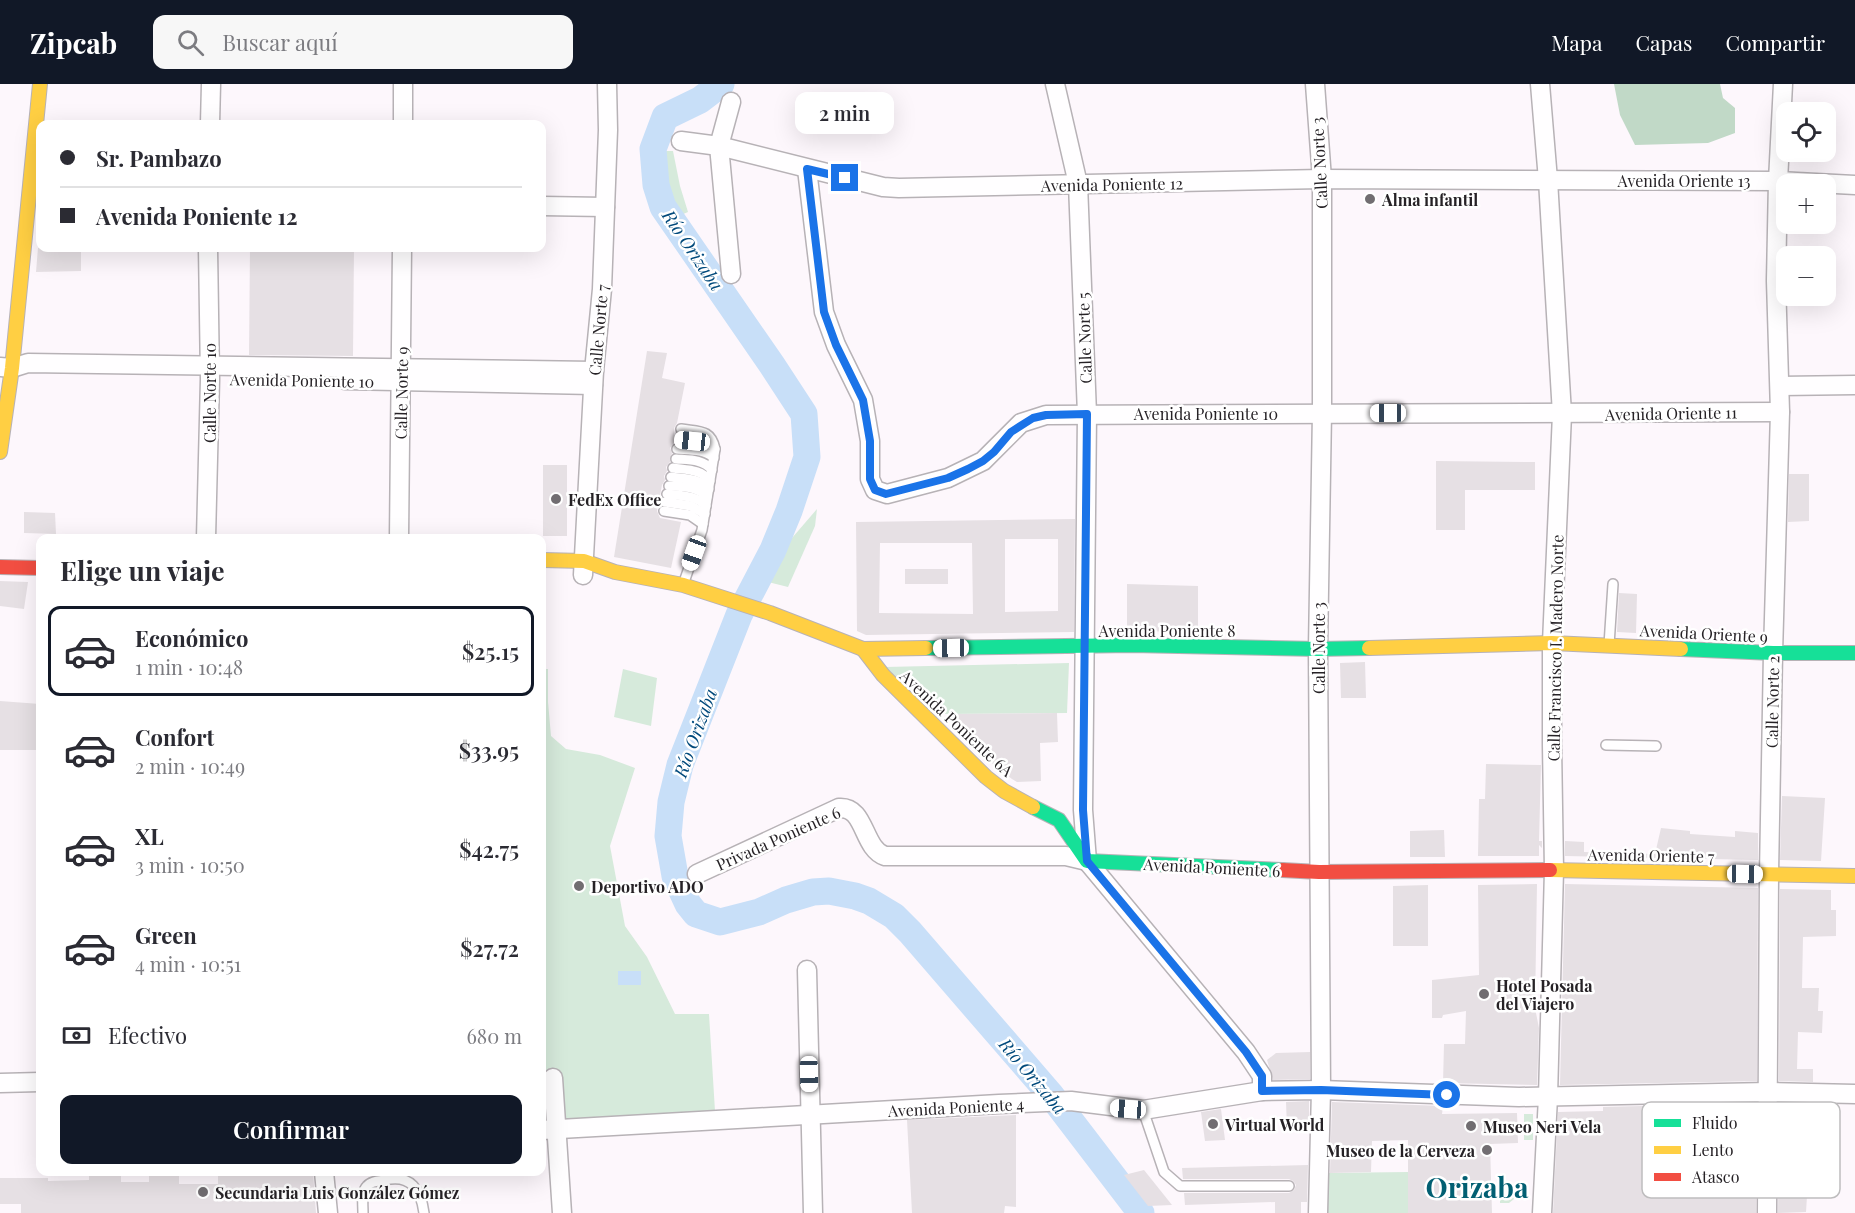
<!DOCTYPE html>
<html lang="es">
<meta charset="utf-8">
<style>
:root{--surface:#fff;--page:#f7f7f7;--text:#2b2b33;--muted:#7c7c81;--line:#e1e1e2;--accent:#111827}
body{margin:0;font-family:"Playfair Display",serif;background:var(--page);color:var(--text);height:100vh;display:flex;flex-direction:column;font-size:22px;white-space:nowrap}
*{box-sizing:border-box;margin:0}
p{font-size:20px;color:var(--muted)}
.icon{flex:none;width:33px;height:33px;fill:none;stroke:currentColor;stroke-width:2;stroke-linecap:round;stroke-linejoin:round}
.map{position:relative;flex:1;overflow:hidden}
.sheet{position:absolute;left:36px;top:450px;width:510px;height:642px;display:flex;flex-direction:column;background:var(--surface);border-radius:12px;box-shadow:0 6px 24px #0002}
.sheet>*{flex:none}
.top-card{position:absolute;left:36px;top:36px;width:510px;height:132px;border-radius:12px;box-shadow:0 6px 24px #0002;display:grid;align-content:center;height:132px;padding:0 24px;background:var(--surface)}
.buttons{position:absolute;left:1776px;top:18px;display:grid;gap:12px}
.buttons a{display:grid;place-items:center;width:60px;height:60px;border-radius:12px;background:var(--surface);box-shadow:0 6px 24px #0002;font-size:30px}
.end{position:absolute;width:27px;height:27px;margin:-14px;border:8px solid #1a73e8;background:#fff;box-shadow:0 0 0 3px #fff}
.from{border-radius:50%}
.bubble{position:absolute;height:42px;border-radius:12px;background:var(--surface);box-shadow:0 6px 24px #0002;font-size:20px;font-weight:600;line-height:42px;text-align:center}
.car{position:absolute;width:18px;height:36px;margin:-18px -9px;border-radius:8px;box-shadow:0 0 4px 2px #0007;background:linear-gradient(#fff 24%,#345 0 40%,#fff 0 76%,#345 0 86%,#fff 0)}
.top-card b{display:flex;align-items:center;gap:21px;height:57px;font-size:22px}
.top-card b+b{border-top:2px solid var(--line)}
.top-card i{width:15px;height:15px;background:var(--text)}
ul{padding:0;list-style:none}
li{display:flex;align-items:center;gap:18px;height:90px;margin:0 12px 9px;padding:0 12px;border:3px solid transparent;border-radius:12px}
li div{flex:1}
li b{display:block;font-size:22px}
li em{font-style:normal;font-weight:600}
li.selected{border-color:var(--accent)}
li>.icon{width:54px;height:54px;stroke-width:1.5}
h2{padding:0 24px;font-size:27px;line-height:72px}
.pay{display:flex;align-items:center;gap:15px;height:66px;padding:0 24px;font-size:22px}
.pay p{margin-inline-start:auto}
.button{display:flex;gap:12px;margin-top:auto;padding:12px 24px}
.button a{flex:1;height:69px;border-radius:12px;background:var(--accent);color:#fff;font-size:24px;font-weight:600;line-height:69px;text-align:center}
header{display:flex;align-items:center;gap:36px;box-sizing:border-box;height:84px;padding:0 30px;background:var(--accent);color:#fff}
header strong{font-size:28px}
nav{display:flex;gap:33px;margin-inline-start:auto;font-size:21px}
.search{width:420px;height:54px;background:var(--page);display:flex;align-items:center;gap:15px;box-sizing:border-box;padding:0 21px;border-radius:12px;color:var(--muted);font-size:22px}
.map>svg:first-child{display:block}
</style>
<header>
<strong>Zipcab</strong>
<div class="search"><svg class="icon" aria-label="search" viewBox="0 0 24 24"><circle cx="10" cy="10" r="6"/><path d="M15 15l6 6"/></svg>Buscar aquí</div>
<nav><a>Mapa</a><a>Capas</a><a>Compartir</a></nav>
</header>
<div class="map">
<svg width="1855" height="1129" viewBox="0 0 1855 1129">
<rect width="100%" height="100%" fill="#fdf7fc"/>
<g fill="#d6eadb">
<path d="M665,67H673L680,102L688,128L681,131C670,112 660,89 665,67Z"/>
<polygon points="817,425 815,442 788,503 768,498 767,483"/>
<polygon points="1069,579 1067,629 940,630 885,583"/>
<polygon points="542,585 548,585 548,618 551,652 566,665 600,671 635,684 610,762 625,842 647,873 675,930 709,930 715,1027 542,1037"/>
<polygon points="623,585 657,594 651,642 614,633"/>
<rect x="1524" y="1030" width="9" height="26"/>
<polygon points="1408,1088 1408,1129 1326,1129 1326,1089"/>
<polygon points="1514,1104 1514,1115 1509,1119 1500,1119 1500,1105"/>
</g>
<polygon fill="#c1d9c7" points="1614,0 1720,0 1723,14 1735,24 1735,49 1708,59 1635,61 1620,31"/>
<rect fill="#c8dff8" x="618" y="887" width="23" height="14"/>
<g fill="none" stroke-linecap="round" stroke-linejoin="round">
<polyline stroke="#c8dff8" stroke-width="27" points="721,0 700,16 665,33 653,65 656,101 663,123 772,281 804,330 807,373 789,427 773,466 739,531 680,681 671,718 668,752 675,792 688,820 696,830 720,838 759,828 786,816 813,808 829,807 855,812 869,817 894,832 910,848 1050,1010 1141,1129"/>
</g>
<g fill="#e6e0e4" fill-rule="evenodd">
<polygon points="38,164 81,164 81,187 36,188"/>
<polygon points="250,164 354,164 353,272 249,271"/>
<polygon points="647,267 667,269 662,294 685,299 677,339 674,344 674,359 670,364 672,369 670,378 666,383 667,387 664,392 665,396 662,401 657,427 660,434 681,438 671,484 614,473"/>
<polygon points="1436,377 1535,378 1535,406 1465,406 1465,446 1436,446"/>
<rect x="543" y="381" width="24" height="71"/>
<polygon points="1789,390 1809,390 1809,437 1788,438"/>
<polygon points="24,428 55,429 56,450 24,449"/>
<path d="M1075,435L1074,548L866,551L857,547L856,438ZM1005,455H1058V527L1005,528ZM880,459H972L973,530L879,529Z"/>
<rect x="905" y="485" width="43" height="15"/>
<polygon points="0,497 28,498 24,525 0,522"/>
<polygon points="1127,500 1198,502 1198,548 1127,547"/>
<polygon points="1619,509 1637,510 1636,549 1617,548"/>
<polygon points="1365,578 1366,614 1341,614 1340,579"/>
<polygon points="0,617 40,620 40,666 0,666"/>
<polygon points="1057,629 1058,658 1040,659 1041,697 1017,698 1012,695 995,682 954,642 955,630"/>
<polygon points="1486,680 1541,681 1539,757 1542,757 1542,764 1539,761 1539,772 1478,772 1479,715 1485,715"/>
<polygon points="1782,712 1825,714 1821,777 1780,776"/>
<polygon points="1661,744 1690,747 1690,750 1735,753 1735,747 1758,749 1758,776 1565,772 1565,757 1584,758 1584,768 1655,770"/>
<polygon points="1444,746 1445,773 1410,773 1410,747"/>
<polygon points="1537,800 1535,924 1539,944 1537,1001 1443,999 1444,960 1465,960 1466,927 1443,931 1442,934 1432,934 1432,896 1479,891 1478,801"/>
<polygon points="1565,800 1758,804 1757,997 1560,1001"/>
<polygon points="1428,801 1428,862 1393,862 1393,802"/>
<polygon points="1780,805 1831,806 1831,826 1836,826 1836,852 1803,853 1802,904 1819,904 1818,927 1823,927 1822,949 1798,948 1797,985 1813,985 1813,998 1779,997"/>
<polygon points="1310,968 1310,995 1273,996 1267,976 1276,969"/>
<polygon points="1309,1017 1309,1042 1287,1043 1286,1018"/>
<polygon points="1332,1018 1443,1022 1442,1030 1517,1029 1518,1059 1490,1060 1492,1129 1408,1129 1408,1056 1372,1057 1371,1088 1330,1089"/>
<polygon points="1756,1019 1756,1129 1553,1129 1558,1028 1603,1027 1603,1023"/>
<polygon points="1779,1020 1827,1021 1826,1112 1807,1112 1806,1128 1778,1129"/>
<polygon points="1221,1025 1225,1056 1205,1057 1201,1028"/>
<polygon points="1016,1031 1016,1123 1005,1122 1004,1129 912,1129 907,1036"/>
<polygon points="1308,1081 1307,1118 1301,1118 1301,1129 1275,1129 1275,1118 1185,1121 1184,1109 1289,1109 1294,1106 1296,1101 1293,1097 1289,1095 1183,1095 1182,1084"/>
<polygon points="1144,1086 1172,1121 1148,1122 1124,1091"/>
<polygon points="89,1088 121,1088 121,1098 149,1098 149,1090 158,1090 158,1088 179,1088 179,1100 218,1100 218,1088 313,1088 316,1129 21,1129 21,1120 0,1120 0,1094 48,1094 48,1097 89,1096"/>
</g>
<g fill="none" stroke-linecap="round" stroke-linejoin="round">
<defs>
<g id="lane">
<path d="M681,345C699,348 711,345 715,365L702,446L683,501"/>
<path d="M680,355C693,357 707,355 715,365"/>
<path d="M677,365C690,366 705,365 714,374"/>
<path d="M676,375C689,376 703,375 712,386"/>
<path d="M673,384C687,386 701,385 710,397"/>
<path d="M671,393C685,395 699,394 709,405"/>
<path d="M669,402C684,403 697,402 707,413"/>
<path d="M667,410C681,412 696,411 706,422"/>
<polyline points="665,418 691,422 705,430"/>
<polyline points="664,427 690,431 703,440"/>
<polyline points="1609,561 1613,500"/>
<polyline points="1606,661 1656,662"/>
<polyline points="1143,1026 1164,1088 1180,1102 1289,1102"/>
<path d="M363,1129C363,1120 361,1108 367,1102C371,1097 379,1097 385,1096C411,1090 421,1106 424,1129"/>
</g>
<g id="street">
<polyline points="1055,0 1078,100 1087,330 1083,726 1087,777 1246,968 1262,992 1262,1007"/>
<polyline points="1315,0 1322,95 1322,328 1318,565 1321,1006 1318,1129"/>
<polyline points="1540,0 1548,96 1562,330 1552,559 1552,661 1554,786 1548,1013 1542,1129"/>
<polyline points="210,40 211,0"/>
<polyline points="403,40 403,0"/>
<polyline points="681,57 719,62 883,103 899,104 1322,95 1778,97 1855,101"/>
<polyline points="807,85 824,228 836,261 863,316 870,357 870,395 875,406 887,410 948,394 983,377 1021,339 1046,331 1780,328"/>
<polyline points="542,122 605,123"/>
<polyline points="731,190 719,62 731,18"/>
<polyline points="0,283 12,284 28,279 594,287"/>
<polyline points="345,296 593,301"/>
<polyline points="1780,302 1855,301"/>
<polyline points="206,454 210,295 208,164"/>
<polyline points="399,454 402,164"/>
<polyline points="583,491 594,287 602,205 608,46 607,0"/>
<path d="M697,790L839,724C866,722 862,764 885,772H1066L1087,777"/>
<polyline points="807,886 813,1129"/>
<polyline points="553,994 562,1129"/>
<polyline points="0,999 40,998"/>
<polyline points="542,1046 999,1020 1071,1017 1143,1026 1262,1007 1321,1006 1519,1013 1768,1008 1855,1010"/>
<polyline points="324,1088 328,1129"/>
<polyline points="1767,1129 1769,790 1773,569 1780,328 1776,197 1778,97 1783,0"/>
</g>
<g id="fast">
<polyline points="926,564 1132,561 1318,565 1369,564"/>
<polyline points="1681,565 1773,569 1855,569"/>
<polyline points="1033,723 1059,736 1087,777 1282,786"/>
</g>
<g id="slow">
<polyline points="0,368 12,284 40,0"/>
<polyline points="542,476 584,477 615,488 683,501 770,529 863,565 926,564"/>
<polyline points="1369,564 1552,559 1681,565"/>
<polyline points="863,565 883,591 986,693 1004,707 1033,723"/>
<polyline points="1550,786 1855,792"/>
</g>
<g id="jam">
<polyline points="0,483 40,484"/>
<polyline points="1282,786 1319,788 1550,786"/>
</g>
</defs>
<use href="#lane" stroke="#b7b2b6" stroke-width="12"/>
<use href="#street" stroke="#b7b2b6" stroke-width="21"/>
<use href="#fast" stroke="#b7b2b6" stroke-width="16"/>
<use href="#slow" stroke="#b7b2b6" stroke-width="16"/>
<use href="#jam" stroke="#b7b2b6" stroke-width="16"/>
<use href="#lane" stroke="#fffeff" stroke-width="9"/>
<use href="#street" stroke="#fffeff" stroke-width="18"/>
<use href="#fast" stroke="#16e098" stroke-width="14"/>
<use href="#slow" stroke="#ffcf43" stroke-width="14"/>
<use href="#jam" stroke="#f24e42" stroke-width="14"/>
</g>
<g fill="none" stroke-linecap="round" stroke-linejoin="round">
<polyline stroke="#1a73e8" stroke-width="8" points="845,94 807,85 824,228 836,261 863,316 870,357 870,395 875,406 886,410 948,394 968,385 983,377 994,368 1011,348 1033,334 1046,331 1087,330 1083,726 1087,777 1246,968 1262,992 1262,1007 1321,1006 1447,1011"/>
</g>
<g fill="#716d71" stroke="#fff" stroke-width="2">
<circle cx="1370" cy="115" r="6"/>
<circle cx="556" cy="415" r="6"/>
<circle cx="579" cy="802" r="6"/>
<circle cx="1484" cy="910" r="6"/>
<circle cx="1213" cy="1040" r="6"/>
<circle cx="1471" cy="1042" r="6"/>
<circle cx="1487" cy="1066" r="6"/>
<circle cx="203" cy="1108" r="6"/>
</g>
<g text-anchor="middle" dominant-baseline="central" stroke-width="5" stroke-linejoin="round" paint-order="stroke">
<g font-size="16" fill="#262226" stroke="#fff">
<text transform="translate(1319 79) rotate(-93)">Calle Norte 3</text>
<text x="1684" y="96">Avenida Oriente 13</text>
<text transform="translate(1112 100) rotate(-1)">Avenida Poniente 12</text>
<text transform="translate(598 246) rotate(-85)">Calle Norte 7</text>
<text transform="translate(1084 254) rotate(-92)">Calle Norte 5</text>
<text transform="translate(302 296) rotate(1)">Avenida Poniente 10</text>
<text transform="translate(209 309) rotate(-90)">Calle Norte 10</text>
<text transform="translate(401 309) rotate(-89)">Calle Norte 9</text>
<text x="1206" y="329">Avenida Poniente 10</text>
<text transform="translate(1671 329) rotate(-1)">Avenida Oriente 11</text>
<text x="1167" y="546">Avenida Poniente 8</text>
<text transform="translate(1704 549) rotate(3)">Avenida Oriente 9</text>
<text transform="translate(1318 564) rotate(-90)">Calle Norte 3</text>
<text transform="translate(1555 564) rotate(-89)">Calle Francisco I. Madero Norte</text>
<text transform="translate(1772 618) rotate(-89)">Calle Norte 2</text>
<text transform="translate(957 639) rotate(43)">Avenida Poniente 6A</text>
<text transform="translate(778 754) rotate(-24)">Privada Poniente 6</text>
<text transform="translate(1651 771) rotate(1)">Avenida Oriente 7</text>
<text transform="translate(1212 783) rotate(3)">Avenida Poniente 6</text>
<text transform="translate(956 1023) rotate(-3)">Avenida Poniente 4</text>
</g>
<g font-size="16" font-weight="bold" fill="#262226" stroke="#fff" text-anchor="start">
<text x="1382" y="115">Alma infantil</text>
<text x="568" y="415">FedEx Office</text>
<text x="591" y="802">Deportivo ADO</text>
<text x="1496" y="901">Hotel Posada<tspan x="1496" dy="18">del Viajero</tspan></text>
<text x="1225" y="1040">Virtual World</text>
<text x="1483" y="1042">Museo Neri Vela</text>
<text x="1475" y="1066" text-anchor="end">Museo de la Cerveza</text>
<text x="215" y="1108">Secundaria Luis González Gómez</text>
</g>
<g font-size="18" font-style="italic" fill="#00497b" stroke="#fff">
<text transform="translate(693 166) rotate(56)">Río Orizaba</text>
<text transform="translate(695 649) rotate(-70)">Río Orizaba</text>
<text transform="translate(1033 992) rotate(50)">Río Orizaba</text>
</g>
<g font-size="28" font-weight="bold" fill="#025f72" stroke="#fff">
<text x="1477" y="1102">Orizaba</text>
</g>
</g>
<rect x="1642" y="1018" width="198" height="96" rx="9" fill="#fff" stroke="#bebdbe" stroke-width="1.5"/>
<rect x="1654" y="1035" width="27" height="8" fill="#16e098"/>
<rect x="1654" y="1062" width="27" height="8" fill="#ffcf43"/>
<rect x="1654" y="1089" width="27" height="8" fill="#f24e42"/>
<g font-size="16" fill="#262226">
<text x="1692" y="1045">Fluido</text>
<text x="1692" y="1072">Lento</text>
<text x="1692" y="1099">Atasco</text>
</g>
</svg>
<div class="buttons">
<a><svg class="icon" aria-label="locate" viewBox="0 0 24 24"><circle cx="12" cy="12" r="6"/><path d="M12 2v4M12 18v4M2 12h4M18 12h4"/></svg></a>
<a>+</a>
<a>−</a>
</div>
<i class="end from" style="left:1447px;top:1011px"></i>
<i class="end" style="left:845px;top:94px"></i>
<div class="bubble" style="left:795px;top:8px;width:99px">2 min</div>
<i class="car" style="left:1388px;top:329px;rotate:270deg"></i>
<i class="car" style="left:692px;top:357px;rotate:276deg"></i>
<i class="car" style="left:694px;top:469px;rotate:200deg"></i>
<i class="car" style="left:951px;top:564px;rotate:269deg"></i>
<i class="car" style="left:1745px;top:790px;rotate:91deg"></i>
<i class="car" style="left:809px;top:990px;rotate:179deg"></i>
<i class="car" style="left:1128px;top:1025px;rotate:274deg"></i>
<div class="top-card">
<b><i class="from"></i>Sr. Pambazo</b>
<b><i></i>Avenida Poniente 12</b>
</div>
<section class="sheet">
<h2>Elige un viaje</h2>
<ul>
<li class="selected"><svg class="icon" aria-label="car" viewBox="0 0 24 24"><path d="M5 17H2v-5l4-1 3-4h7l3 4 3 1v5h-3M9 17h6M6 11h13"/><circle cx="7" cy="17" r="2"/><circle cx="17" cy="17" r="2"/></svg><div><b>Económico</b><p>1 min · 10:48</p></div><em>$25.15</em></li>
<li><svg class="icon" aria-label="car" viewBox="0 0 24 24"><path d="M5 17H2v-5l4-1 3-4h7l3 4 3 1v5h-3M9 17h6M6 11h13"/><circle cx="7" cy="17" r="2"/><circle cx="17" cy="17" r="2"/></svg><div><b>Confort</b><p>2 min · 10:49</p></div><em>$33.95</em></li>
<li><svg class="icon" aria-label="car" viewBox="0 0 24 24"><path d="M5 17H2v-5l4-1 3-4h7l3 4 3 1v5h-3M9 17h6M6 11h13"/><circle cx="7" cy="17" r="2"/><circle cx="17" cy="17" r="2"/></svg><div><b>XL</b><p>3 min · 10:50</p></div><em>$42.75</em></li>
<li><svg class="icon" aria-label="car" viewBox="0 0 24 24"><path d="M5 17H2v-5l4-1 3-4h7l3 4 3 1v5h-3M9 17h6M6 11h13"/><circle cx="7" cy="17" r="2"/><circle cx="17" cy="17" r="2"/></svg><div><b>Green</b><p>4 min · 10:51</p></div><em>$27.72</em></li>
</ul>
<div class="pay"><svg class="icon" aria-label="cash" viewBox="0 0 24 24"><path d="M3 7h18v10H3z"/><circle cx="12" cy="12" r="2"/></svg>Efectivo<p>680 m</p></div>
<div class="button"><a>Confirmar</a></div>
</section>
</div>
